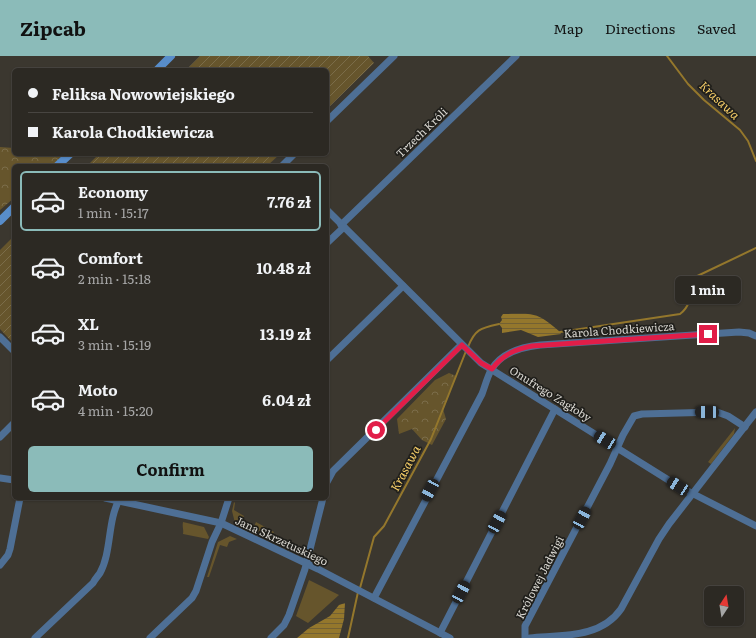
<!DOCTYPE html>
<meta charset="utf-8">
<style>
:root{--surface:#2c2923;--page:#383530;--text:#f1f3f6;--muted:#a6a6a6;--line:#484541;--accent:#8bbbb9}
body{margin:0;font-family:Literata,serif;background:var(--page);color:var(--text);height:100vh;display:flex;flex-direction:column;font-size:15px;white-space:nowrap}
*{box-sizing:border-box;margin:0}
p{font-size:13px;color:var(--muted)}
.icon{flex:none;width:22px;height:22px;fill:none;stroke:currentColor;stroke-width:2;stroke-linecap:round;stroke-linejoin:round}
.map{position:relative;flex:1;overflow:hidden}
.panel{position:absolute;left:12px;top:108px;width:317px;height:336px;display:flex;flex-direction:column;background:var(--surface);border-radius:6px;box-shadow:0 1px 3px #0004,0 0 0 1px var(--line)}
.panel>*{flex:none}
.guide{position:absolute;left:12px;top:12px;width:317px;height:88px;border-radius:6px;box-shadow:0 1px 3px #0004,0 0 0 1px var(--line);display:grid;align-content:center;height:88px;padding:0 16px;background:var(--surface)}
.needle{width:26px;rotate:12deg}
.buttons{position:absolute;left:704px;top:530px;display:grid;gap:8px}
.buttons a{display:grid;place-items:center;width:40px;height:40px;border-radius:6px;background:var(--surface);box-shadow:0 1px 3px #0004,0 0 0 1px var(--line);font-size:20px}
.end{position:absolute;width:18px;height:18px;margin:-9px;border:5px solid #e11d48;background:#fff;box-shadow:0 0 0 2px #fff}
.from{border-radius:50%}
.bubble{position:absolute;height:28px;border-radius:6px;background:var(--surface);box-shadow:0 1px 3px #0004,0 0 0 1px var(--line);font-size:13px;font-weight:700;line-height:28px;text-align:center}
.car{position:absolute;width:12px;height:24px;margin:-12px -6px;border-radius:5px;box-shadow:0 0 3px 1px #0007;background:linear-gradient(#222 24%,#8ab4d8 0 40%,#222 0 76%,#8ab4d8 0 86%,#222 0)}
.guide b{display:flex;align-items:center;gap:14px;height:38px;font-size:15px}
.guide b+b{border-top:1px solid var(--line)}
.guide i{width:10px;height:10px;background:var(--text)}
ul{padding:7px 0 0;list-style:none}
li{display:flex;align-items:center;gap:12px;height:60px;margin:0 8px 6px;padding:0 8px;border:2px solid transparent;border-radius:6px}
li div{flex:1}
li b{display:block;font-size:15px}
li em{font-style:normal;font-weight:700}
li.selected{border-color:var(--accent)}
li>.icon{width:36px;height:36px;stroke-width:1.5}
.primary-button{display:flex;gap:8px;margin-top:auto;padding:8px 16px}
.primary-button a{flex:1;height:46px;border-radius:6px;background:var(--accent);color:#111;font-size:16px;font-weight:700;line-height:46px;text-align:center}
header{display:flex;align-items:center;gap:24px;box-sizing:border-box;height:56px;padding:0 20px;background:var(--accent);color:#111}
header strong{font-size:19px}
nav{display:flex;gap:22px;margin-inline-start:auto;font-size:14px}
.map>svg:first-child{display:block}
</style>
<header>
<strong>Zipcab</strong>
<nav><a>Map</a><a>Directions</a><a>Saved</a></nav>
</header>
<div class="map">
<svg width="756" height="582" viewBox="0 0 756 582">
<defs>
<pattern id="forest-crowns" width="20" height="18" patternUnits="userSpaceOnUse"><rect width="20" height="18" fill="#66552c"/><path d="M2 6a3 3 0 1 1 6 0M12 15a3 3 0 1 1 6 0" fill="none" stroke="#7b6d4a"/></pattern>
<pattern id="garden-furrows" width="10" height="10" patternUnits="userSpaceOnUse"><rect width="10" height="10" fill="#66552c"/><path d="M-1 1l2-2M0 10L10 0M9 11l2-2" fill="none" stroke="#7b6d4a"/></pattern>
<pattern id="water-rules" width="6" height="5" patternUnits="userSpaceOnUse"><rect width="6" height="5" fill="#94772c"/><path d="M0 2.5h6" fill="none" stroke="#736134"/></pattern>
</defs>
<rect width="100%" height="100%" fill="#3b372f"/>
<g fill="#66552c">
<polygon points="735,372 734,378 711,408 708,406"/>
<polygon points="234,446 235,447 234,454 244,460 240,469 235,467 232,455"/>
<path d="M183,466L204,471L209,481L208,483L183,478C184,474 182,471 183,466Z"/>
<polygon points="256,466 274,476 270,483 252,475"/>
<polygon points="230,480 237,483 229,486 227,491 220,489 209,521 207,521 218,486"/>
<polygon points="309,524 339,539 308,567 296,560"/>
</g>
<g fill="url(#forest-crowns)">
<polygon points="0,91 14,92 14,98 64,98 52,110 14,110 14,142 0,154"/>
<polygon points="449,317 456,320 443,353 446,363 432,389 422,384 412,373 399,378 397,363 435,324"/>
</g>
<g fill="url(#garden-furrows)">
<polygon points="200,0 368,0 374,7 327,53 327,14 186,14"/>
<polygon points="99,98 280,98 267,110 87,110"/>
<polygon points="14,180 14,288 0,273 0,194"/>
</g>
<g fill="url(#water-rules)">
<path d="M503,258C534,258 536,255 560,276L561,278L538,281L521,274L502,277V272L499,268L502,264L501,261Z"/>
<polygon points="345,547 344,563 339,582 297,582 309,572 330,560 339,549"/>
</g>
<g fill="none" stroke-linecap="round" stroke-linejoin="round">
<g stroke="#94772c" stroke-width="2">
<polyline points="667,0 688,28 704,44 740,74 748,85 756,105"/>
<path d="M560,276L680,258C692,249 690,237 691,223L756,192"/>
<path d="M468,291C475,273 481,272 499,268"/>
<polyline points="360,532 374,481 384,470 431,383 466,295"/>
<polyline points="348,582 358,536"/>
</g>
<g stroke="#4e6f95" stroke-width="7">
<polyline points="327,65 394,0"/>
<polyline points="282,110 294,98"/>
<polyline points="327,154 481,307 678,430 756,470"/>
<polyline points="341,169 516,0"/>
<polyline points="327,187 344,171"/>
<polyline points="0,281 14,295"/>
<polyline points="327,304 403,230"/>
<polyline points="0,381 14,367"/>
<polyline points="0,422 14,424"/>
<polyline points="327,426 333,415 461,289"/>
<polyline points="105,442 221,467 318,513 450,582"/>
<polyline points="0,509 8,499 10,493 20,442"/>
<path d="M374,542L482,338C485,330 487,322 491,314C501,297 521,291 540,289L739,276L749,277L756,280"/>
<polyline points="440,577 555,353"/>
<path d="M35,582L93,527C95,523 98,520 100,517C112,495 107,465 120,442"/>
<polyline points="150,582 192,542 196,535 212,486 221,467 229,442"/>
<polyline points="271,582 284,569 289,559 305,513 323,442"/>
<polyline points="525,582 525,570 610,408 623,379 634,360 642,358 717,356 728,360 745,371"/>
<path d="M530,582C563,579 601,582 621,553L659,483L669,468L756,356"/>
</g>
<g stroke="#588dca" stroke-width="8">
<polyline points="157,14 171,0"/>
<polyline points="57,110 70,98"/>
<polyline points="0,165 14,151"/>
</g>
</g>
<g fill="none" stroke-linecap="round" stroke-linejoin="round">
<path stroke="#e11d48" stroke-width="5" d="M376,374L462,289L481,307L492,313C502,299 515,293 532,290L708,278"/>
</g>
<g text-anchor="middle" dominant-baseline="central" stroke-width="3.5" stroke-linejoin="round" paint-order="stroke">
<g font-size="11" fill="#dad8d2" stroke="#201f1b">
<text transform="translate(421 76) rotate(-44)">Trzech Króli</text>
<text transform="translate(619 273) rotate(-4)">Karola Chodkiewicza</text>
<text transform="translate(551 337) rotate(32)">Onufrego Zagłoby</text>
<text transform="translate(282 484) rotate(25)">Jana Skrzetuskiego</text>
<text transform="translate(539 521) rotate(-63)">Królowej Jadwigi</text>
</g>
<g font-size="12" font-style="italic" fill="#f6ce68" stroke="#201f1b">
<text transform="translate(720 44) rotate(43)">Krasawa</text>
<text transform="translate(405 412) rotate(-62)">Krasawa</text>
</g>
</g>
</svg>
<div class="buttons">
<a><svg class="needle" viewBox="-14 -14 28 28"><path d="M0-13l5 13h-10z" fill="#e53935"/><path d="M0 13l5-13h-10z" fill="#a6a6a6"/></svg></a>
</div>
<i class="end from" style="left:376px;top:374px"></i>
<i class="end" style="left:708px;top:278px"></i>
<div class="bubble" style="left:675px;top:220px;width:66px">1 min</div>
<i class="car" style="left:707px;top:356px;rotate:271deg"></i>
<i class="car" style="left:605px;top:384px;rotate:302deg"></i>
<i class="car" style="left:678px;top:430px;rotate:303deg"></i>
<i class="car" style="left:430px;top:434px;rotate:208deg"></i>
<i class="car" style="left:582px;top:462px;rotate:28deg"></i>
<i class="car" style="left:497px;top:466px;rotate:28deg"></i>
<i class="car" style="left:461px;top:536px;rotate:28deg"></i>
<div class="guide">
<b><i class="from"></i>Feliksa Nowowiejskiego</b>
<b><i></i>Karola Chodkiewicza</b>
</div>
<section class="panel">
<ul>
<li class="selected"><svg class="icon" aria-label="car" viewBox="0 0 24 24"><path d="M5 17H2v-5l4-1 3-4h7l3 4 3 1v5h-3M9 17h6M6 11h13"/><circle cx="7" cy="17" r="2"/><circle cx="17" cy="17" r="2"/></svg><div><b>Economy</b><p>1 min · 15:17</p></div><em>7.76 zł</em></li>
<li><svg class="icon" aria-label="car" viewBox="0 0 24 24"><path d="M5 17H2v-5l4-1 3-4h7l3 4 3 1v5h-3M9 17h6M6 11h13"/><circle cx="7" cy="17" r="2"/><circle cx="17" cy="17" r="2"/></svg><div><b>Comfort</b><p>2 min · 15:18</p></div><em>10.48 zł</em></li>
<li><svg class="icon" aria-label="car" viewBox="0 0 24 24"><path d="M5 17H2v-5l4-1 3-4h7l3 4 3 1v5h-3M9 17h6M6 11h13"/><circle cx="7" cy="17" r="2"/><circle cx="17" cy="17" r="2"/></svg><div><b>XL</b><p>3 min · 15:19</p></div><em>13.19 zł</em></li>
<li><svg class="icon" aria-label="car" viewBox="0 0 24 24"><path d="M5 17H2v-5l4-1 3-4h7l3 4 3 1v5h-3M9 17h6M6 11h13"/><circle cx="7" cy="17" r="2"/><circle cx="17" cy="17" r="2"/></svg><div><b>Moto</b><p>4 min · 15:20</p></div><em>6.04 zł</em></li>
</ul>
<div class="primary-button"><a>Confirm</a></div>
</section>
</div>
